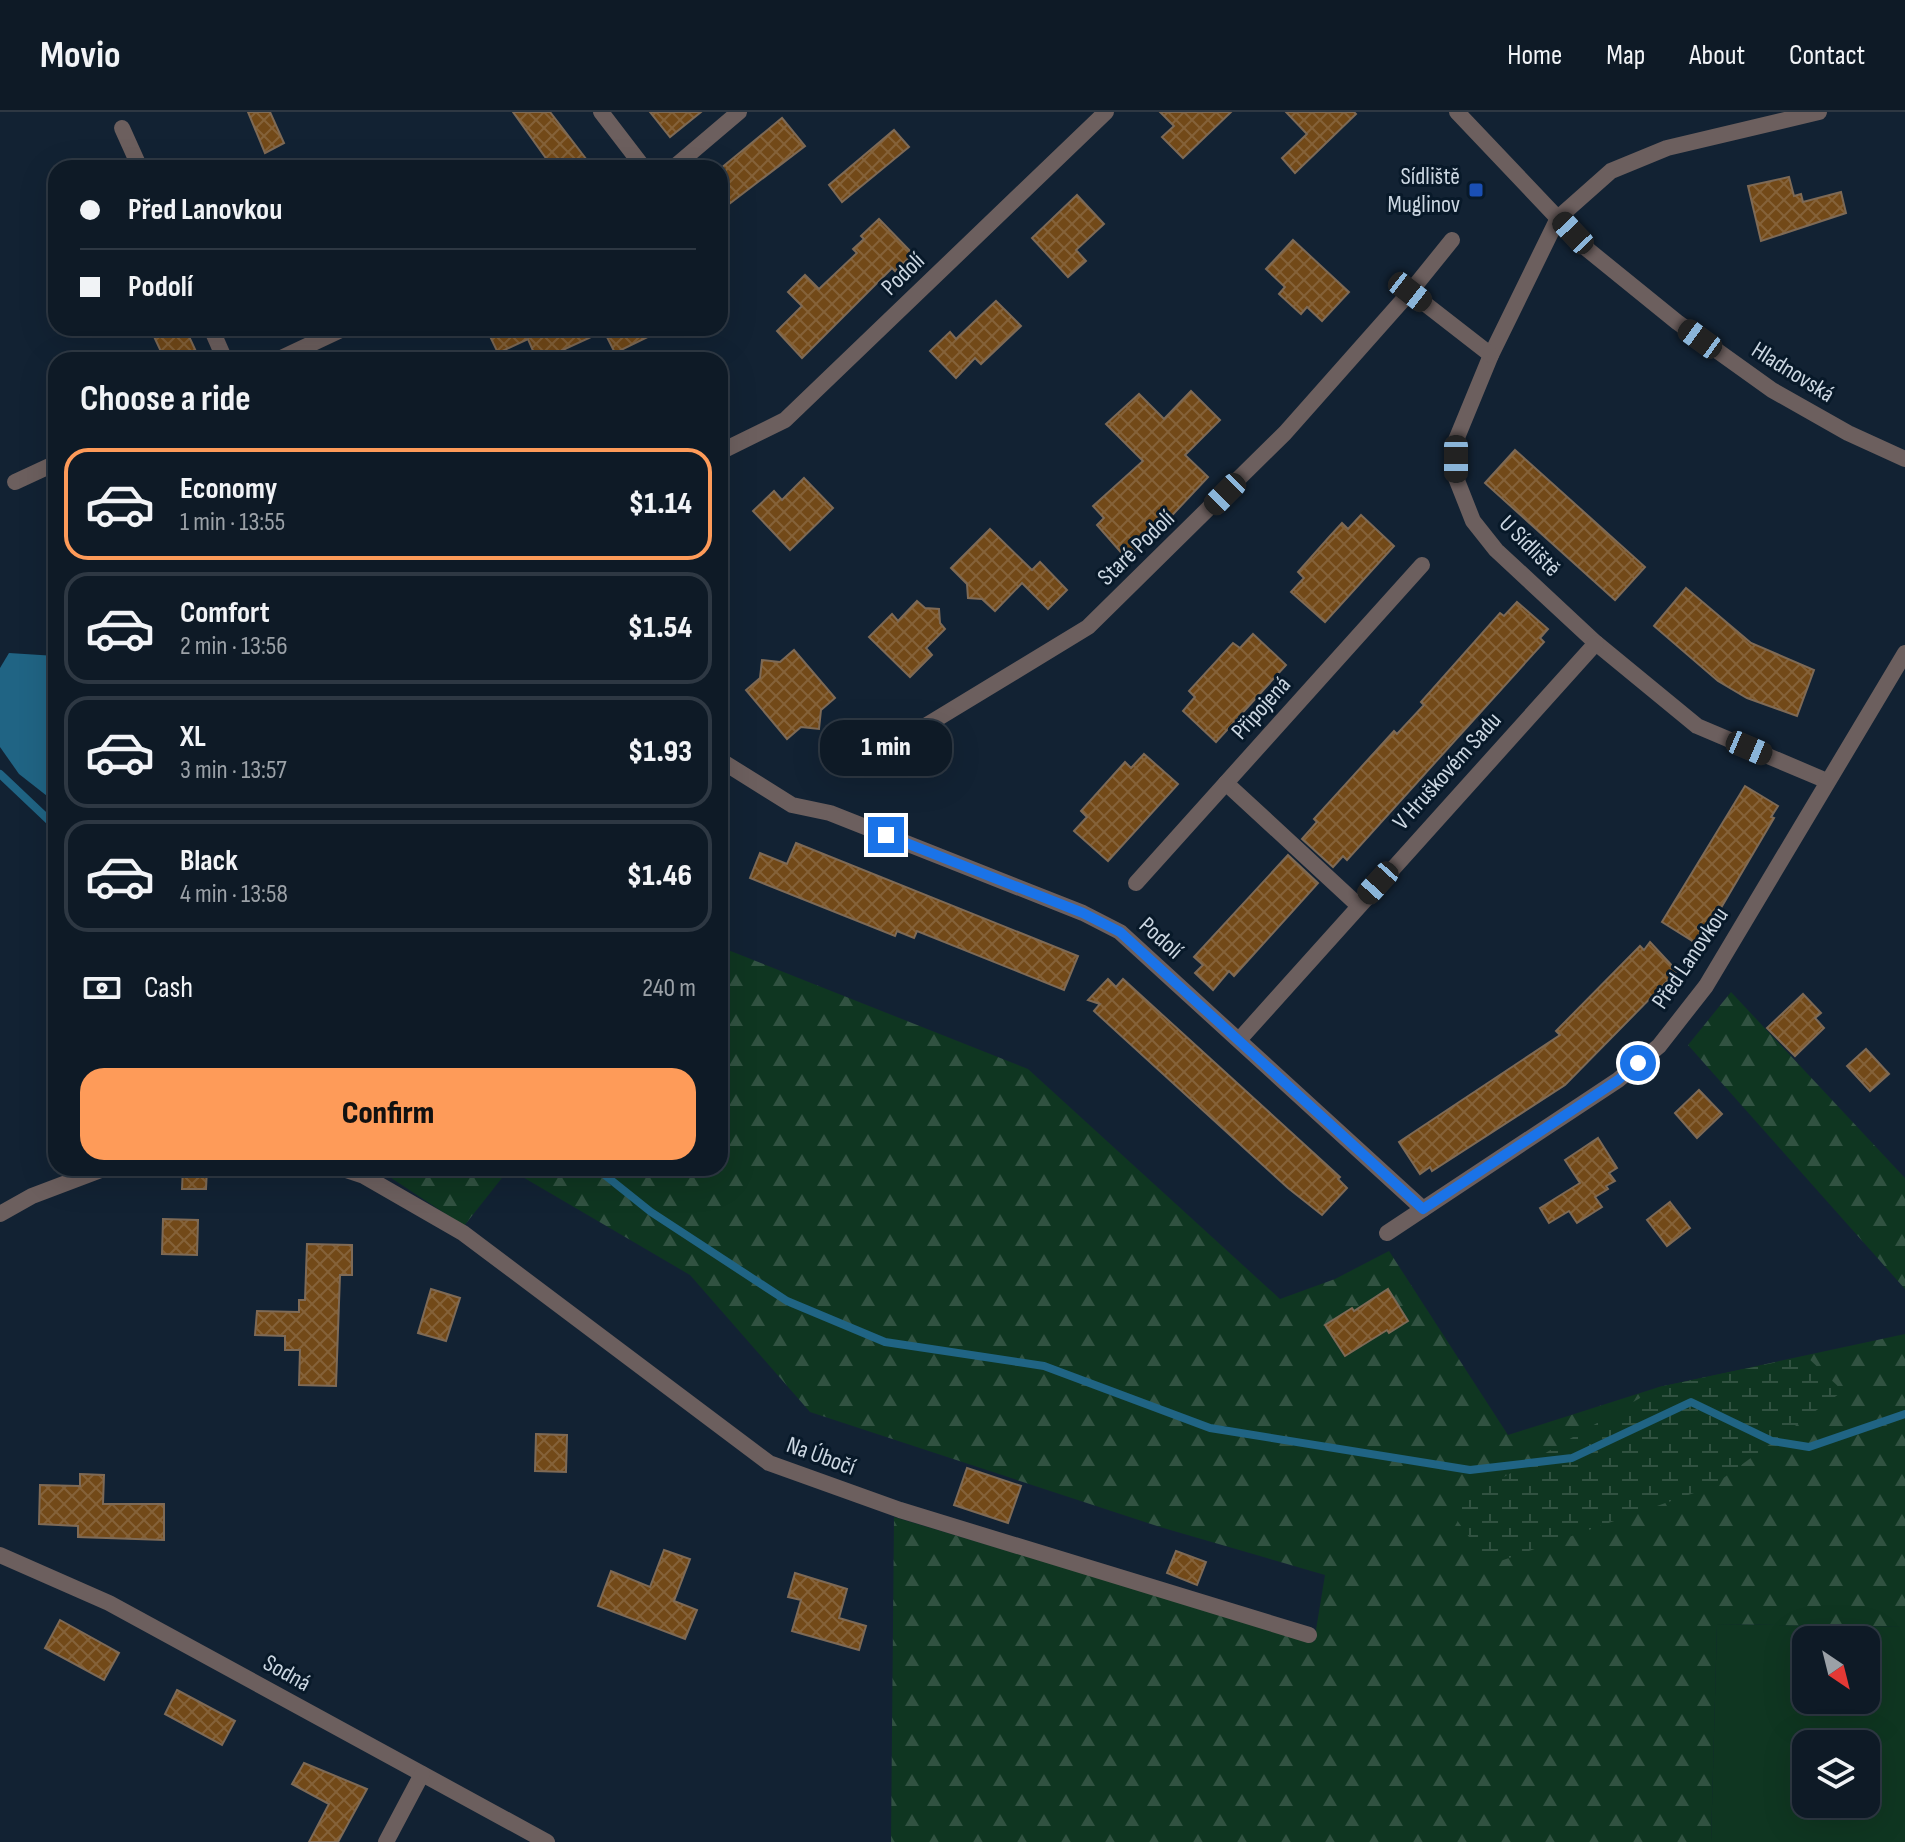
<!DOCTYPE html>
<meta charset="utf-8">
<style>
:root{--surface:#0e1a26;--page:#17232e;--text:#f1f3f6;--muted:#9ba1a7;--line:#2e3843;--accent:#fe9b59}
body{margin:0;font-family:"Sofia Sans Condensed",sans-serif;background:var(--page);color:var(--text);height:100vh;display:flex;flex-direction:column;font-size:30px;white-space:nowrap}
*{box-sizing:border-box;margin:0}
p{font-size:26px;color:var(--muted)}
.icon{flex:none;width:44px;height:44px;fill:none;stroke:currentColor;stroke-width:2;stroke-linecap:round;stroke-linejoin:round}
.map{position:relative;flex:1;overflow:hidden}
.side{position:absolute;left:48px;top:240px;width:680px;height:824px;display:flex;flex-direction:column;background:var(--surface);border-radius:24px;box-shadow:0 8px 32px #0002,0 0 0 2px var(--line)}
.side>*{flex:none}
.banner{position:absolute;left:48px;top:48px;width:680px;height:176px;border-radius:24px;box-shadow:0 8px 32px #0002,0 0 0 2px var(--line);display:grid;align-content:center;height:176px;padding:0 32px;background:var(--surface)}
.needle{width:52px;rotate:145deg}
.tools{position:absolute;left:1792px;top:1514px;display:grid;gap:16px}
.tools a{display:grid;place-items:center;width:88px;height:88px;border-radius:16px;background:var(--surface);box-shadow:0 8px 32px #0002,0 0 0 2px var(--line);font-size:40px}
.end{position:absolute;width:36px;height:36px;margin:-18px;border:10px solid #1a73e8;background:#fff;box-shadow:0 0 0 4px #fff}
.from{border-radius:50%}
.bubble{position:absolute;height:56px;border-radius:24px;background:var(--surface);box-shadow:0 8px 32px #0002,0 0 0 2px var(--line);font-size:26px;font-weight:800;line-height:56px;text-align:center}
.car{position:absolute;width:24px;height:48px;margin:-24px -12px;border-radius:10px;box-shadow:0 0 6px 2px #0007;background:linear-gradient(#222 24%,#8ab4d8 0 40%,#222 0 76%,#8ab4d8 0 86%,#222 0)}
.banner b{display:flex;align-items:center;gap:28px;height:76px;font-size:30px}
.banner b+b{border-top:2px solid var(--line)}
.banner i{width:20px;height:20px;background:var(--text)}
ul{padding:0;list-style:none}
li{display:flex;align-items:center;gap:24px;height:112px;margin:0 16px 12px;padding:0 16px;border:4px solid var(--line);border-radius:24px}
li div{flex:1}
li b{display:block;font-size:30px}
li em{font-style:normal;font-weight:800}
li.current{border-color:var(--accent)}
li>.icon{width:72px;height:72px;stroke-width:1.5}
h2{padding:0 32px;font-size:36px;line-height:96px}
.pay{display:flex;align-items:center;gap:20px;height:88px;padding:0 32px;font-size:30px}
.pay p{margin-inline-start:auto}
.button{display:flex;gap:16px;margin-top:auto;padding:16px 32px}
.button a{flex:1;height:92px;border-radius:24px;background:var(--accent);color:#111;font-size:32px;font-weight:800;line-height:92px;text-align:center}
header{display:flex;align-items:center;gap:48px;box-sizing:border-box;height:112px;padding:0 40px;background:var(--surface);border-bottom:2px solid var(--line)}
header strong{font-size:38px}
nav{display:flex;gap:44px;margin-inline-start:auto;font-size:28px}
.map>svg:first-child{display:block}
</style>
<header>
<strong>Movio</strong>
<nav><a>Home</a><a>Map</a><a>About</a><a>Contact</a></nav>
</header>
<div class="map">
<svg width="1905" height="1730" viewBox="0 0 1905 1730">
<defs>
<pattern id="forest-firs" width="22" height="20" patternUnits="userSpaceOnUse" patternTransform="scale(2)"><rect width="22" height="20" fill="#0f3621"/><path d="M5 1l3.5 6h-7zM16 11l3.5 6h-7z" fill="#315241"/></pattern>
<pattern id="wetland-marsh" width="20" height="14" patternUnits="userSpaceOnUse" patternTransform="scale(2)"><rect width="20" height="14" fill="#0f3621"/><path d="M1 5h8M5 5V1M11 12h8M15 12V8" fill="none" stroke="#315241"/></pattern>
<pattern id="building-cross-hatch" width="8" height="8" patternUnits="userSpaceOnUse" patternTransform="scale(2)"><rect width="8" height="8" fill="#724918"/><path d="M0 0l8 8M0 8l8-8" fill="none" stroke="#856239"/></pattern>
</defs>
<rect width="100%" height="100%" fill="#122233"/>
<path fill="#0f3621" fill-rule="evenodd" d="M1717,1512L1905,1515V1730H1711ZM1806,1528H1866V1588H1806ZM1806,1632H1866V1692H1806Z"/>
<g fill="url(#forest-firs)">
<polygon points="720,825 728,838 1028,957 1280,1187 1335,1167 1389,1139 1508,1323 1659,1275 1905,1222 1905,1515 1717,1512 1711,1730 891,1730 894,1405 1314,1530 1325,1463 1160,1415 810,1300 690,1163 509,1057 464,1114 376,1056 720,1056"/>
<polygon points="1731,880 1905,1066 1905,1177 1688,933"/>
</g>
<polygon fill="url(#wetland-marsh)" points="1806,1244 1843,1279 1711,1375 1489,1453 1449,1397 1659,1275"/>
<polygon fill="#206484" points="9,541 56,544 56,691 19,662 0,635 0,556"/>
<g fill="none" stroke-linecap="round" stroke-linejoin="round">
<g stroke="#206484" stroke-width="8">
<polyline points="0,662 56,715"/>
<polyline points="596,1056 651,1100 787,1189 885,1230 1044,1254 1210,1316 1470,1358 1572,1346 1691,1290 1772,1329 1809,1335 1905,1302"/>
</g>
</g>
<g fill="url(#building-cross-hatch)" stroke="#7e6a56" stroke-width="2">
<polygon points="248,0 270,0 284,31 265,41"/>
<polygon points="513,0 550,0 593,56 553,56"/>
<polygon points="650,0 701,0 670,25"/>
<polygon points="1160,0 1231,0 1183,46 1162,25 1174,14"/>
<polygon points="1286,0 1354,0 1356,2 1295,61 1282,46 1307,22"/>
<polygon points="782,6 805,34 720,99 720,57"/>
<polygon points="894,18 909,35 842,90 829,73"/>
<polygon points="1789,65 1794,84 1801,82 1803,90 1841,80 1846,101 1761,129 1748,74"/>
<polygon points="1077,83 1104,112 1076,138 1086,149 1068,165 1032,126"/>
<polygon points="879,107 913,142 895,159 892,156 802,246 777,219 802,194 788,180 805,163 819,177 857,141 853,137 864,127 861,124"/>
<polygon points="1293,128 1349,180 1322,209 1307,195 1301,202 1279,182 1285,175 1266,157"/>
<polygon points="996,189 1021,214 981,252 975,246 956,266 930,239 950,220 956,227"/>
<polygon points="150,216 185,216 200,248 165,248"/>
<polygon points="486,216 666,216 615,241 604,219 541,248 537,248 528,227 498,241"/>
<polygon points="1191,279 1220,308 1185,343 1208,365 1163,413 1126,446 1097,413 1104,406 1093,394 1143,349 1106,312 1139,282 1164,307"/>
<polygon points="1515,338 1645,455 1615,488 1485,371"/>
<polygon points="804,366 833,396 790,438 753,399 774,379 782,388"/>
<polygon points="1361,403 1394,434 1325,510 1291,480 1304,466 1298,460 1330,424 1342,411 1348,417"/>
<polygon points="990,417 1032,458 1040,450 1067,478 1048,497 1022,471 995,499 982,487 968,486 967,472 951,456"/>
<polygon points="1686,476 1751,531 1814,558 1797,604 1747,586 1718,569 1654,514"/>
<polygon points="917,489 925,496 939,497 940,511 945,517 926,536 932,543 910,565 869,525 892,502 898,509"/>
<polygon points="1517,490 1548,517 1540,526 1544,530 1347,748 1343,744 1333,755 1302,727 1317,710 1314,707 1394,619 1397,622 1424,593 1421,590 1500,501 1504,504"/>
<polygon points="1253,522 1286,553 1216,630 1183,599 1195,585 1189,579 1233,531 1240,536"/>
<polygon points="794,538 835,586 821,598 819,617 801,615 787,627 746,578 760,566 762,548 780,550"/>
<polygon points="1144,642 1178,672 1108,749 1074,719 1087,705 1081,699 1125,650 1131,656"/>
<polygon points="1745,674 1778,694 1771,705 1774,706 1699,833 1662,810"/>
<polygon points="796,731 1078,844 1064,878 917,819 914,826 897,819 895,824 750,766 760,741 787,752"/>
<polygon points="1288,743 1318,771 1234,864 1229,859 1213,878 1195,861 1203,853 1194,845"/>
<polygon points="1650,830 1677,859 1565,973 1432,1059 1430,1055 1420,1062 1399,1030 1560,923 1556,919 1640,834 1644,838"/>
<polygon points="1108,867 1116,875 1123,867 1340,1065 1338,1067 1347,1076 1322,1103 1288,1076 1094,899 1100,892 1088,888"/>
<polygon points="1803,882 1821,901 1815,906 1824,916 1795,944 1767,916"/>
<polygon points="1866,937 1889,962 1870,979 1847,954"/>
<polygon points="1699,978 1722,1002 1697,1026 1675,1001"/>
<polygon points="1598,1026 1617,1056 1609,1061 1615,1069 1606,1074 1608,1077 1595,1085 1602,1095 1577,1111 1569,1099 1549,1111 1540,1096 1580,1071 1565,1048"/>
<polygon points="183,1056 207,1056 206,1077 182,1077"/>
<polygon points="1670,1090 1690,1116 1667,1134 1647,1108"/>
<polygon points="163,1107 198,1108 197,1143 162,1142"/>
<polygon points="307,1132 352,1133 352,1163 340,1163 336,1274 299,1273 300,1238 285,1238 285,1224 255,1223 257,1199 299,1200 299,1188 305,1188"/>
<polygon points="431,1177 460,1186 446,1229 418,1221"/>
<polygon points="1388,1177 1408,1209 1389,1221 1387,1218 1345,1244 1325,1213 1352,1196 1354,1199"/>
<polygon points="536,1322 567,1323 566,1360 535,1359"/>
<polygon points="967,1356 1021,1374 1008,1411 954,1393"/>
<polygon points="80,1362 104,1363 103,1392 164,1392 164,1428 78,1425 78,1414 39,1412 40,1373 80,1374"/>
<polygon points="664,1438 690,1447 674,1489 697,1498 685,1527 598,1494 611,1459 650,1475"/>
<polygon points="1176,1439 1206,1450 1197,1473 1167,1461"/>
<polygon points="795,1461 847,1477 839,1506 866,1514 859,1538 792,1519 801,1488 788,1485"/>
<polygon points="60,1508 119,1541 104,1568 45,1536"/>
<polygon points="177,1578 235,1609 222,1633 165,1602"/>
<polygon points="304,1651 367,1677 338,1730 309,1730 329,1692 292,1672"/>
</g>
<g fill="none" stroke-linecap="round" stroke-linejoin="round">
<g stroke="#6c5f5e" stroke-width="16">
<polyline points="601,0 644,56"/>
<polyline points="1457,0 1587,137 1677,210 1772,278 1848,321 1905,347"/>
<polyline points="1819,0 1667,36 1611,59 1558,106 1491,243 1456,328 1456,366 1473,409 1496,438 1596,531 1697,614 1827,669"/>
<polyline points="122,16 140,56"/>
<polyline points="673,56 739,0"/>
<polyline points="1410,180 1491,243"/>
<polyline points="211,216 225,248"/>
<polyline points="277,248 345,216"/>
<polyline points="720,340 785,308 1106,0"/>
<polyline points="15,370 56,351"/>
<polyline points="884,639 1088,515 1285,321 1410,180 1452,128"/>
<polyline points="720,648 792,693 830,701 1083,801 1120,820 1423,1097"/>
<polyline points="1226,671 1358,793"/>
<polyline points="1136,771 1422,453"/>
<polyline points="1239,928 1596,531"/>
<polyline points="340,1056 364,1064 463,1121 769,1351 900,1398 1309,1523"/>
<polyline points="0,1102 32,1084 106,1056"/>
<polyline points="1387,1121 1618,968 1659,934 1706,874 1905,541"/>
<polyline points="0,1443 109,1491 547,1730"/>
<polyline points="386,1730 422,1662"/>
</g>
</g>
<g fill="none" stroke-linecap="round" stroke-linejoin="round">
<polyline stroke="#1a73e8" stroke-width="10" points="886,723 1083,801 1120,820 1423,1097 1618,968 1638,951"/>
</g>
<rect fill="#1a4fb4" stroke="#081929" stroke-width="3" x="1468" y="70" width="16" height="16" rx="4"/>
<g text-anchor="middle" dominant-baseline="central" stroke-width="6" stroke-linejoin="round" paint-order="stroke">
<g font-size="24" fill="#ccd7e2" stroke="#081929" text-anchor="end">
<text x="1460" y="64">Sídliště<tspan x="1460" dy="28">Muglinov</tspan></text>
</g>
<g font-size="24" fill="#ccd7e2" stroke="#081929">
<text transform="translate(903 162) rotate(-44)">Podolí</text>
<text transform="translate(1793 260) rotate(32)">Hladnovská</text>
<text transform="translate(1530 434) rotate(45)">U Sídliště</text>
<text transform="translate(1136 436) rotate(-44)">Staré Podolí</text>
<text transform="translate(1261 596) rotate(-48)">Připojená</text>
<text transform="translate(1447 659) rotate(-48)">V Hruškovém Sadu</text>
<text transform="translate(1161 826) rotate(42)">Podolí</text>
<text transform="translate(1690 846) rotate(-56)">Před Lanovkou</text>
<text transform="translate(821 1344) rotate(20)">Na Úbočí</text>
<text transform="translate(287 1561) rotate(29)">Sodná</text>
</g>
</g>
</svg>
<div class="tools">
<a><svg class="needle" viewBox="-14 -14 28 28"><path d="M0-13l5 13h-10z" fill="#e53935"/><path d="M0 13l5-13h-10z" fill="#9ba1a7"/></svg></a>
<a><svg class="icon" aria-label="layers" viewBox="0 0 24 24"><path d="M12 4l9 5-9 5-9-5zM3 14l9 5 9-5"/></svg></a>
</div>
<i class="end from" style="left:1638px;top:951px"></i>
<i class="end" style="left:886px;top:723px"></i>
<div class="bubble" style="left:820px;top:608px;width:132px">1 min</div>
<i class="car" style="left:1573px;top:121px;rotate:317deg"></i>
<i class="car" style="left:1410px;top:180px;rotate:128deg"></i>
<i class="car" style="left:1700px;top:227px;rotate:306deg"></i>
<i class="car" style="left:1456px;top:347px;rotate:180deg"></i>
<i class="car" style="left:1225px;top:382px;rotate:225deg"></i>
<i class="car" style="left:1749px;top:636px;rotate:113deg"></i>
<i class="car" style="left:1378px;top:771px;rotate:222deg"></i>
<div class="banner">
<b><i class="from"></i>Před Lanovkou</b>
<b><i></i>Podolí</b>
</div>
<section class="side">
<h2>Choose a ride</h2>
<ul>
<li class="current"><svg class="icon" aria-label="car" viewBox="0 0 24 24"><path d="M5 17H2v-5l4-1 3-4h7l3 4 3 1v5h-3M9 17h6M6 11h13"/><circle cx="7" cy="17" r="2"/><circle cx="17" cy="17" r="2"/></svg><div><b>Economy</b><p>1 min · 13:55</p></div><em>$1.14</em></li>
<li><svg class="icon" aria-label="car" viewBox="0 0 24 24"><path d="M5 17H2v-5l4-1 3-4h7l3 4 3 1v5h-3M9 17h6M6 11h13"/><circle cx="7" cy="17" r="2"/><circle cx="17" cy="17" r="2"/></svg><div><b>Comfort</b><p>2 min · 13:56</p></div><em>$1.54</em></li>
<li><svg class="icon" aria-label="car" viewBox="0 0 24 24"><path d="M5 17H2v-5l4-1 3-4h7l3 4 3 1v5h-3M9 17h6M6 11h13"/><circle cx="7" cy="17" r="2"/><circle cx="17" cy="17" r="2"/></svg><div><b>XL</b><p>3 min · 13:57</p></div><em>$1.93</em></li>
<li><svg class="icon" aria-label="car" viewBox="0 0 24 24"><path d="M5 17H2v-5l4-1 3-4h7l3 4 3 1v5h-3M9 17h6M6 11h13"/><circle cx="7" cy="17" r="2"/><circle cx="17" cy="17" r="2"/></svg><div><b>Black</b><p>4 min · 13:58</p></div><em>$1.46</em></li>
</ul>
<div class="pay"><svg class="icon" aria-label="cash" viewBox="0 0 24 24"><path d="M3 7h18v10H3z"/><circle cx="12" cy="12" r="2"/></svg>Cash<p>240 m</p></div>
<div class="button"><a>Confirm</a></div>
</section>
</div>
